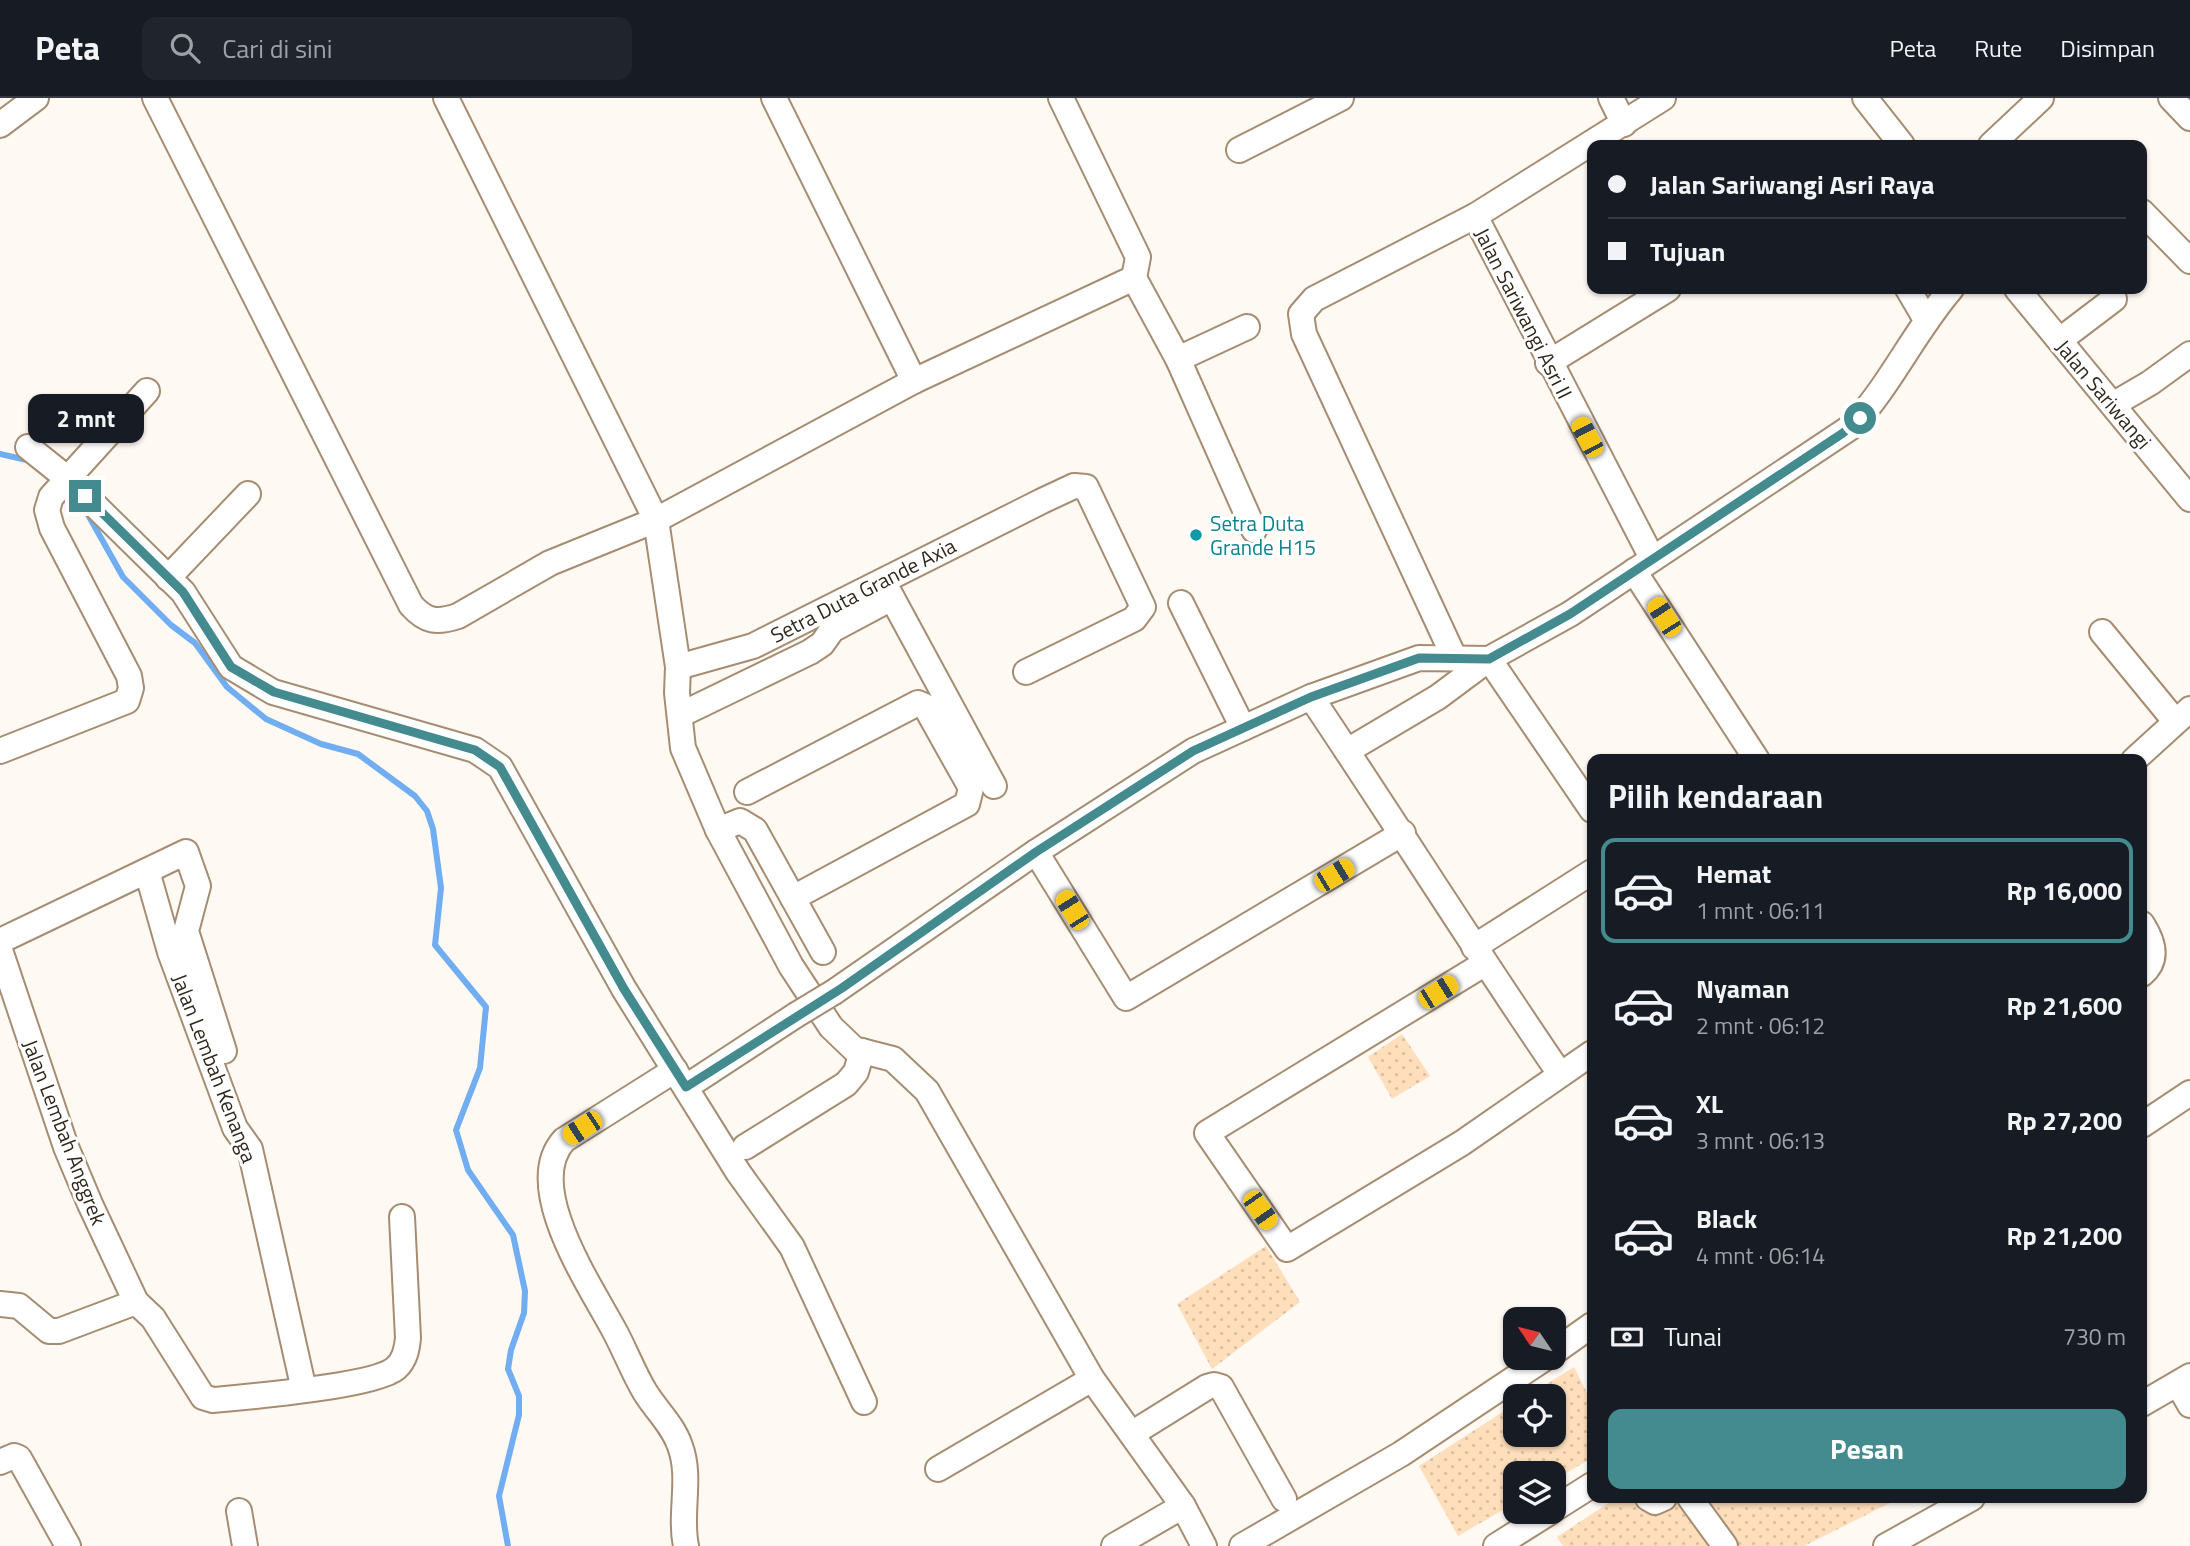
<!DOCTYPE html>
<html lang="id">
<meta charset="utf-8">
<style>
:root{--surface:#171b24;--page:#20242c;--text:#f1f3f6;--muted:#9ea1a6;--line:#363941;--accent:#438b8f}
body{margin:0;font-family:"Titillium Web",sans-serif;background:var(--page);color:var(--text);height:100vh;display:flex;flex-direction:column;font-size:26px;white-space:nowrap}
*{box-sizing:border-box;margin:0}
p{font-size:23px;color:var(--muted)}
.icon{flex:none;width:38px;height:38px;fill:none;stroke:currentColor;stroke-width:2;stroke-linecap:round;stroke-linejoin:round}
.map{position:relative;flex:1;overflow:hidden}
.details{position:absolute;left:1587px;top:656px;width:560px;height:749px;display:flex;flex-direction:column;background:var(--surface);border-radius:14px;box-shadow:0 2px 5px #0004}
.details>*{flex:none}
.banner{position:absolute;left:1587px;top:42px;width:560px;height:154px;border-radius:14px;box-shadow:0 2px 5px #0004;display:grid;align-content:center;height:154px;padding:0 21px;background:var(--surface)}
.needle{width:46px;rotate:305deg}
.buttons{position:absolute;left:1503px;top:1209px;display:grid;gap:14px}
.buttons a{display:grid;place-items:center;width:63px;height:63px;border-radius:14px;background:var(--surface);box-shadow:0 2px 5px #0004;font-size:35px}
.end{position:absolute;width:32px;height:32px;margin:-16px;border:9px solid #438b8f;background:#fff;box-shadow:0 0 0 4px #fff}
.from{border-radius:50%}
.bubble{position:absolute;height:49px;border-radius:14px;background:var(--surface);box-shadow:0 2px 5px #0004;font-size:23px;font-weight:700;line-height:49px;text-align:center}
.car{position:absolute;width:21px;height:42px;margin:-21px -10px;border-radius:9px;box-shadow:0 0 5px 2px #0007;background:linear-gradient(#f5c518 24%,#345 0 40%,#f5c518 0 76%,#345 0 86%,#f5c518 0)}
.banner b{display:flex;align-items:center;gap:24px;height:66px;font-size:26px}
.banner b+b{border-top:2px solid var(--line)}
.banner i{width:18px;height:18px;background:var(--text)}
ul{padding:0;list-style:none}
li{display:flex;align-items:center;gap:21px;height:105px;margin:0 14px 10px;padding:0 7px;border:4px solid transparent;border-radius:14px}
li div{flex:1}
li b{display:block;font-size:26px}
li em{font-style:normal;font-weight:700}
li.selected{border-color:var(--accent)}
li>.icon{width:63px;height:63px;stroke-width:1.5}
h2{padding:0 21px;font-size:32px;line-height:84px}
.pay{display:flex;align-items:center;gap:18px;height:77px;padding:0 21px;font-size:26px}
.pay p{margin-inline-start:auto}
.cta{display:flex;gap:14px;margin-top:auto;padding:14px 21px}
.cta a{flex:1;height:80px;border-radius:14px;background:var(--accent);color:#fff;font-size:28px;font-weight:700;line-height:80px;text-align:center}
header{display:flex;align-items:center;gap:42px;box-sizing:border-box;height:98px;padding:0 35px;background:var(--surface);border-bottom:2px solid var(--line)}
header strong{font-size:33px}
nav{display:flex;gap:38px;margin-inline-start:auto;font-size:24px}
.search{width:490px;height:63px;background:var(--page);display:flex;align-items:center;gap:18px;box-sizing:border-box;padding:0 24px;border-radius:14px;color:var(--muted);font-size:26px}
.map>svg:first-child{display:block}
</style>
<header>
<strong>Peta</strong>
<div class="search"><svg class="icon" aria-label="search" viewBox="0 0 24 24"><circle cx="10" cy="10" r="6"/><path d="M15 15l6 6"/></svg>Cari di sini</div>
<nav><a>Peta</a><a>Rute</a><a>Disimpan</a></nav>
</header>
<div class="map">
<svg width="2190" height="1448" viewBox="0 0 2190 1448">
<defs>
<pattern id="grass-dots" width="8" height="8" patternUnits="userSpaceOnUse" patternTransform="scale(1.75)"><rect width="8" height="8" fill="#fedebb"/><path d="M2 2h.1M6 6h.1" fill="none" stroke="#dabea0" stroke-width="1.8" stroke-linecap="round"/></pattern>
</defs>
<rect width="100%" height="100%" fill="#fff9f4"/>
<g fill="url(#grass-dots)">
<polygon points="1402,936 1430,978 1392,1001 1368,959"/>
<polygon points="1266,1148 1300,1204 1212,1271 1177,1206"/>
<polygon points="1574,1269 1592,1305 1592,1360 1554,1382 1554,1376 1516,1376 1515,1405 1458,1438 1419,1368 1515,1306 1516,1337 1554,1337 1554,1298 1528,1298"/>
<polygon points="1616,1400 1633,1400 1648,1416 1680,1403 1711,1448 1563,1448 1557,1439"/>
<polygon points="1706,1400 1900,1400 1804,1448 1740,1448"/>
</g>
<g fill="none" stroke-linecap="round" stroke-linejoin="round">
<g stroke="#70adf1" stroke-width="6">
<polyline points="0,356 31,363"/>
<polyline points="87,415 123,479 171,527 195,545 227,589 266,621 321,646 358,656 415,698 427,713 433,731 441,790 435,847 486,909 480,970 456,1032 468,1072 513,1137 525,1193 524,1215 511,1252 508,1271 519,1298 519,1317 499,1398 508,1448"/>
</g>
<defs>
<g id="minor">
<path d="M155,0L411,507C426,524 437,525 458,518L550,465L656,422L914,283L1134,180L1138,159L1061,0"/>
<polyline points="446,0 656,422 678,569 677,595 683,650 718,732 791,868 831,929 854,951 893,961 927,993 1092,1281 1183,1408 1204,1448"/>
<polyline points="774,0 914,283"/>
<polyline points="1611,0 1624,26"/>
<polyline points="1865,0 1902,47"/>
<polyline points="2171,0 2190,20"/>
<polyline points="0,27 36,0"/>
<polyline points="1991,47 2041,0"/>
<polyline points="1239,52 1341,0"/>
<polyline points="2142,114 2190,163"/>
<polyline points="1475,118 1652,460"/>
<polyline points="1134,180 1178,261 1254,432"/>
<polyline points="1908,191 1925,220"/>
<polyline points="2017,191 2190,401"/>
<polyline points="2060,242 2114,201"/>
<polyline points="1178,261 1247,229"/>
<polyline points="1548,265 1668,191"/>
<polyline points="2114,306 2150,285 2190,256"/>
<polyline points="28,349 68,381 183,494 231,569 273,594 475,652 500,669 624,891 738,1074 792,1149 864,1304"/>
<polyline points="1634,473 1757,662"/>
<polyline points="168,480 248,396"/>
<polyline points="884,485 994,688"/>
<polyline points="1181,505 1243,630"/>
<polyline points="2102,534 2175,623"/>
<polyline points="1454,559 1304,236 1301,216 1314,201 1475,118 1663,0"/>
<polyline points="678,569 753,548 1042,403 1074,388 1086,389 1143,509 1134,521 1026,574"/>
<path d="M1311,599C1395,724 1475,852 1560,976"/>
<polyline points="680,617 810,554 822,546 832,532 892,500"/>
<polyline points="0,653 127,603 131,590 129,578 52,430 47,412 51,399 147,293"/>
<polyline points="1347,653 1438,599 1489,561 1592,712"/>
<polyline points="2134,662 2190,611"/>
<polyline points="747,694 918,605 925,608 971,690 967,706 793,800"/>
<polyline points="718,732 740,723 755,732 823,854"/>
<polyline points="1036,754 1126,900 1403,735"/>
<polyline points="147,773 170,854 235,1030 250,1051 304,1292"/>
<path d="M2142,826C2153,843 2159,861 2142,876"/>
<polyline points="0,843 186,754 198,788 186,833 224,953"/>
<polyline points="1474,849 1592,774"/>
<path d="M0,852L66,1049L90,1106L136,1204L153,1220L203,1299L213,1302C246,1299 376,1288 396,1270C405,1262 407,1251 408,1240L402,1119"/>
<polyline points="1484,866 1207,1035 1287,1151 1462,1045 1592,955"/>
<path d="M834,894L1036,754L1193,653L1311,599L1419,560L1489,561L1570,516L1851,329C1890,288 1914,234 1951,191"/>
<path d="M675,972L564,1042C522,1088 590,1187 614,1232C625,1252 633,1274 645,1294C656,1312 673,1327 680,1348C692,1380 679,1415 686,1448"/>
<polyline points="686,989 796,917"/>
<polyline points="2142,1027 2190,995"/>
<polyline points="745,1049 846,986 856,974 862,953"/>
<polyline points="0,1206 19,1208 49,1233 59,1233 136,1204"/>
<polyline points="1554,1254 1592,1227"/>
<polyline points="2178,1286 2190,1307"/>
<polyline points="2142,1306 2190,1278"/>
<polyline points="1133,1335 1207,1289 1214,1287 1221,1289 1284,1401"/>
<polyline points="0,1364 14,1358 19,1360 68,1448"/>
<polyline points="938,1371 1092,1281"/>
<polyline points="1648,1400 1655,1404 1664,1400"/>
<polyline points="1690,1400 1725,1448"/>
<polyline points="1554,1411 1592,1387"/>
<polyline points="239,1413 245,1448"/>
<polyline points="1114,1448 1183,1408"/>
<polyline points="1242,1448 1401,1356 1545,1260"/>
<polyline points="1496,1448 1550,1414"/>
<polyline points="1886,1448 1972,1400"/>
</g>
</defs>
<use href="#minor" stroke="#a68d72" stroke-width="28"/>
<use href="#minor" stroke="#fff" stroke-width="24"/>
<defs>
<polyline id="minor-bridge" points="796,917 834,894"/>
</defs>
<use href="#minor-bridge" stroke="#a68d72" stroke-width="28" stroke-linecap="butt"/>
<use href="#minor-bridge" stroke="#fff" stroke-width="24"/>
</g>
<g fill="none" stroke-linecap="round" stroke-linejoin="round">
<polyline stroke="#438b8f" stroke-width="9" points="85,398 183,494 231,569 274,594 475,652 500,669 624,891 686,989 842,890 1036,754 1193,653 1311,599 1419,560 1489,561 1570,516 1843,335 1860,320"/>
</g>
<circle fill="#0f9aa8" stroke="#fff" stroke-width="2.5" cx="1196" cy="437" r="7"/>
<g text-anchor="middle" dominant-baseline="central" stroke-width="6" stroke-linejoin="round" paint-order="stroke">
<g font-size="21" fill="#31281d" stroke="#fff">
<text transform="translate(1524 215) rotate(63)">Jalan Sariwangi Asri II</text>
<text transform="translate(2104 296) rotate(50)">Jalan Sariwangi</text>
<text transform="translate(863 492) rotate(-27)">Setra Duta Grande Axia</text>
<text transform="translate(215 970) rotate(69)">Jalan Lembah Kenanga</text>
<text transform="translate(65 1034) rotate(69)">Jalan Lembah Anggrek</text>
</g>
<g font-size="21" fill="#0d838f" stroke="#fff" text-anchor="start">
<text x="1210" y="425">Setra Duta<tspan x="1210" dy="24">Grande H15</tspan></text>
</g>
</g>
</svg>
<div class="buttons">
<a><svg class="needle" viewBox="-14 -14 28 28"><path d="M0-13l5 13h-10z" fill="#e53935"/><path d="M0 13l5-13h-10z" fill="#9ea1a6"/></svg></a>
<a><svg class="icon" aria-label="locate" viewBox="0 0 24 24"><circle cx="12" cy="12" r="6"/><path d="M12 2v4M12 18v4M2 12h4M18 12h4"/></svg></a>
<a><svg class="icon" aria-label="layers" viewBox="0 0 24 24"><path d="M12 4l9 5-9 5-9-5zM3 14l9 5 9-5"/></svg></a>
</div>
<i class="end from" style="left:1860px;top:320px"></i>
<i class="end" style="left:85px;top:398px"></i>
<div class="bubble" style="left:28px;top:296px;width:116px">2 mnt</div>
<i class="car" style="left:1587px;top:339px;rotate:332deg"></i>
<i class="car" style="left:1664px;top:519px;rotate:327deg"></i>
<i class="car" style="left:1334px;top:777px;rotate:59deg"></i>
<i class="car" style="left:1072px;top:812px;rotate:328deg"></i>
<i class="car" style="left:1438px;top:894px;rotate:58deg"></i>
<i class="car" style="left:582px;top:1030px;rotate:237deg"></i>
<i class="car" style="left:1260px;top:1112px;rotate:145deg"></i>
<div class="banner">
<b><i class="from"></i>Jalan Sariwangi Asri Raya</b>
<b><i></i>Tujuan</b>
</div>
<section class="details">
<h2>Pilih kendaraan</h2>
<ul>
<li class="selected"><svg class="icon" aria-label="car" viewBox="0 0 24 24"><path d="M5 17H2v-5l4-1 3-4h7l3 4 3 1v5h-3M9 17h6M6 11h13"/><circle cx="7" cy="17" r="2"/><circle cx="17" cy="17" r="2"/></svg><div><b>Hemat</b><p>1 mnt · 06:11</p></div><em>Rp 16,000</em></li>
<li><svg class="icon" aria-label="car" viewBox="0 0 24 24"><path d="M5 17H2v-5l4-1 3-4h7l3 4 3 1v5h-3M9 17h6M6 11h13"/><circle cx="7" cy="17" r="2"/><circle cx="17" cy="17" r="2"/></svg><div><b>Nyaman</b><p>2 mnt · 06:12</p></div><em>Rp 21,600</em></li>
<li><svg class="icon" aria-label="car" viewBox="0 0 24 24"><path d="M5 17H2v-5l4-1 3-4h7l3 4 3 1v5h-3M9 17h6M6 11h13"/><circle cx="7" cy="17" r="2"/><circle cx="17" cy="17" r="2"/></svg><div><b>XL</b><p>3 mnt · 06:13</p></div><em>Rp 27,200</em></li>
<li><svg class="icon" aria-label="car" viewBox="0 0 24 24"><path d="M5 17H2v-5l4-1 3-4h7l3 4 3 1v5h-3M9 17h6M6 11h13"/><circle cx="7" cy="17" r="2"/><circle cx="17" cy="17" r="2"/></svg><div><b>Black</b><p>4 mnt · 06:14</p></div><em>Rp 21,200</em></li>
</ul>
<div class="pay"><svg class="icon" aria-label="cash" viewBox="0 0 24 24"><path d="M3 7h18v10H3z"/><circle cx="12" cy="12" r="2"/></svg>Tunai<p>730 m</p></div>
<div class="cta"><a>Pesan</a></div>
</section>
</div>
